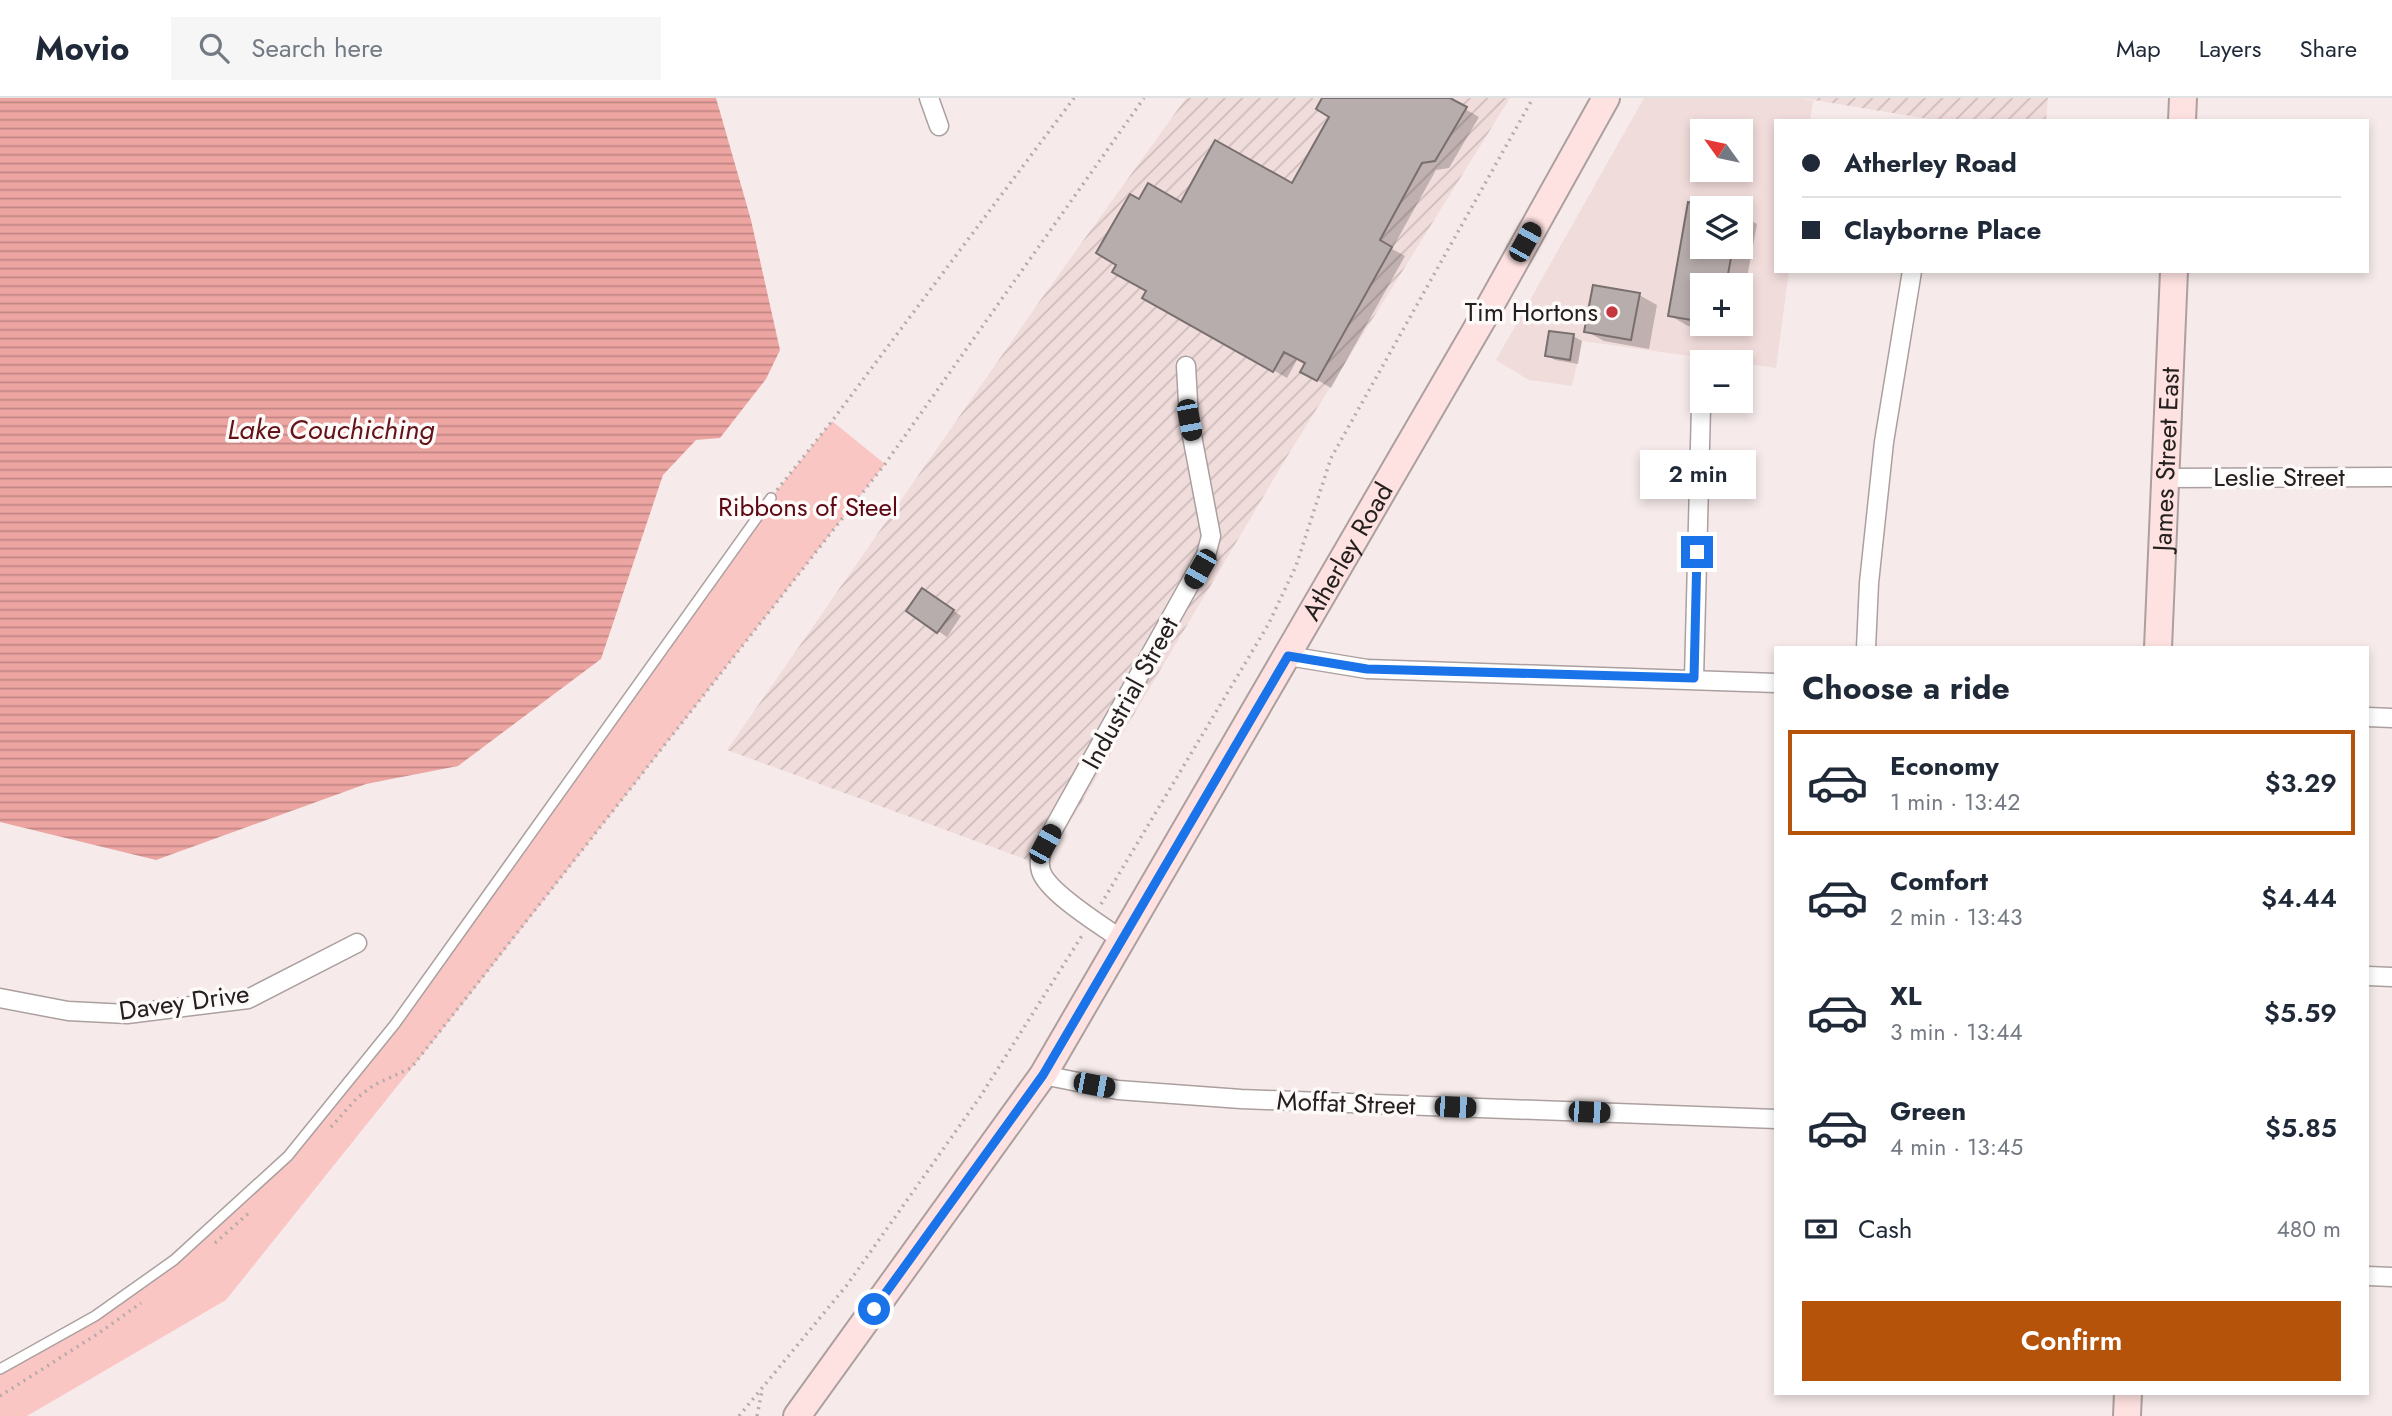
<!DOCTYPE html>
<meta charset="utf-8">
<style>
:root{--surface:#fff;--page:#f6f6f7;--text:#1f2937;--muted:#747a83;--line:#e0e1e3;--accent:#b45309}
body{margin:0;font-family:Jost,sans-serif;background:var(--page);color:var(--text);height:100vh;display:flex;flex-direction:column;font-size:26px;white-space:nowrap}
*{box-sizing:border-box;margin:0}
p{font-size:23px;color:var(--muted)}
.icon{flex:none;width:38px;height:38px;fill:none;stroke:currentColor;stroke-width:2;stroke-linecap:round;stroke-linejoin:round}
.map{position:relative;flex:1;overflow:hidden}
.side{position:absolute;left:1774px;top:548px;width:595px;height:749px;display:flex;flex-direction:column;background:var(--surface);border-radius:0px;box-shadow:0 4px 10px #0003}
.side>*{flex:none}
.guide{position:absolute;left:1774px;top:21px;width:595px;height:154px;border-radius:0px;box-shadow:0 4px 10px #0003;display:grid;align-content:center;height:154px;padding:0 28px;background:var(--surface)}
.needle{width:46px;rotate:303deg}
.fabs{position:absolute;left:1690px;top:21px;display:grid;gap:14px}
.fabs a{display:grid;place-items:center;width:63px;height:63px;border-radius:0px;background:var(--surface);box-shadow:0 4px 10px #0003;font-size:35px}
.end{position:absolute;width:32px;height:32px;margin:-16px;border:9px solid #1a73e8;background:#fff;box-shadow:0 0 0 4px #fff}
.from{border-radius:50%}
.bubble{position:absolute;height:49px;border-radius:0px;background:var(--surface);box-shadow:0 4px 10px #0003;font-size:23px;font-weight:600;line-height:49px;text-align:center}
.car{position:absolute;width:21px;height:42px;margin:-21px -10px;border-radius:9px;box-shadow:0 0 5px 2px #0007;background:linear-gradient(#222 24%,#8ab4d8 0 40%,#222 0 76%,#8ab4d8 0 86%,#222 0)}
.guide b{display:flex;align-items:center;gap:24px;height:66px;font-size:26px}
.guide b+b{border-top:2px solid var(--line)}
.guide i{width:18px;height:18px;background:var(--text)}
ul{padding:0;list-style:none}
li{display:flex;align-items:center;gap:21px;height:105px;margin:0 14px 10px;padding:0 14px;border:4px solid transparent;border-radius:0px}
li div{flex:1}
li b{display:block;font-size:26px}
li em{font-style:normal;font-weight:600}
li.current{border-color:var(--accent)}
li>.icon{width:63px;height:63px;stroke-width:1.5}
h2{padding:0 28px;font-size:32px;line-height:84px}
.pay{display:flex;align-items:center;gap:18px;height:77px;padding:0 28px;font-size:26px}
.pay p{margin-inline-start:auto}
.button{display:flex;gap:14px;margin-top:auto;padding:14px 28px}
.button a{flex:1;height:80px;border-radius:0px;background:var(--accent);color:#fff;font-size:28px;font-weight:600;line-height:80px;text-align:center}
header{display:flex;align-items:center;gap:42px;box-sizing:border-box;height:98px;padding:0 35px;background:var(--surface);border-bottom:2px solid var(--line)}
header strong{font-size:33px}
nav{display:flex;gap:38px;margin-inline-start:auto;font-size:24px}
.search{width:490px;height:63px;background:var(--page);display:flex;align-items:center;gap:18px;box-sizing:border-box;padding:0 24px;border-radius:0px;color:var(--muted);font-size:26px}
.map>svg:first-child{display:block}
</style>
<header>
<strong>Movio</strong>
<div class="search"><svg class="icon" aria-label="search" viewBox="0 0 24 24"><circle cx="10" cy="10" r="6"/><path d="M15 15l6 6"/></svg>Search here</div>
<nav><a>Map</a><a>Layers</a><a>Share</a></nav>
</header>
<div class="map">
<svg width="2392" height="1318" viewBox="0 0 2392 1318">
<defs>
<pattern id="industrial-furrows" width="10" height="10" patternUnits="userSpaceOnUse" patternTransform="scale(1.75)"><rect width="10" height="10" fill="#f0dcdb"/><path d="M-1 1l2-2M0 10L10 0M9 11l2-2" fill="none" stroke="#cebcbc"/></pattern>
<pattern id="water-rules" width="6" height="5" patternUnits="userSpaceOnUse" patternTransform="scale(1.75)"><rect width="6" height="5" fill="#eda5a2"/><path d="M0 2.5h6" fill="none" stroke="#c08683"/></pattern>
</defs>
<rect width="100%" height="100%" fill="#f6ebea"/>
<path fill="#f0dcdb" fill-rule="evenodd" d="M1644,0H1801L1813,3L1810,23H1776V173H1789L1776,270L1582,243L1572,288L1529,282L1496,262ZM1703,33H1741V72H1703ZM1703,110H1741V149H1703ZM1703,187H1741V226H1703Z"/>
<g fill="url(#industrial-furrows)">
<polygon points="1186,0 1510,0 1288,357 1044,768 727,652 1039,204"/>
<polygon points="1802,0 2048,0 2046,23 1941,23"/>
</g>
<polygon fill="#fac6c3" points="832,323 885,366 435,941 226,1202 27,1318 0,1318 0,1271 95,1218 174,1162 288,1058 395,926 771,400"/>
<polygon fill="url(#water-rules)" points="0,0 716,0 751,122 780,252 766,281 720,340 696,342 663,377 601,561 458,668 366,686 156,762 0,724"/>
<g fill="#0003">
<polygon points="1324,0 1446,0 1479,19 1449,70 1436,72 1392,151 1405,158 1331,290 1302,273 1307,265 1298,260 1287,280 1144,199 1148,192 1140,103 1182,106 1293,88 1331,18"/>
<polygon points="1689,107 1711,110 1703,110 1703,149 1741,149 1741,117 1757,126 1741,212 1741,187 1703,187 1703,226 1739,226 1737,237 1688,228 1669,217"/>
<polygon points="1639,197 1657,207 1649,251 1604,243 1586,233"/>
<polygon points="1573,238 1582,243 1578,266 1555,262 1547,257"/>
<polygon points="931,497 961,518 947,539 908,513"/>
</g>
<g fill="#b8adad" stroke="#796f6f" stroke-width="2">
<polygon points="1322,0 1450,0 1467,9 1435,63 1422,65 1380,142 1392,149 1317,283 1300,274 1305,265 1284,254 1273,274 1142,200 1146,193 1112,174 1116,167 1096,155 1130,96 1139,101 1148,85 1181,104 1215,42 1292,85 1329,19 1316,11"/>
<polygon points="1688,104 1721,110 1703,110 1703,149 1733,149 1726,187 1703,187 1703,224 1668,218"/>
<polygon points="1593,187 1640,195 1631,242 1584,234"/>
<polygon points="1549,233 1574,236 1570,262 1545,258"/>
<polygon points="922,490 954,512 937,535 906,513"/>
</g>
<g fill="none" stroke-linecap="round" stroke-linejoin="round">
<defs>
<polyline id="lane" points="0,1271 95,1218 174,1162 288,1058 395,926 771,400"/>
<g id="street">
<polyline points="929,0 939,28"/>
<polyline points="2165,380 2392,379"/>
<polyline points="1866,550 1869,485 1884,344 1912,173"/>
<polyline points="1288,558 1367,571 1776,585"/>
<polyline points="1694,580 1702,270"/>
<polyline points="2368,619 2392,620"/>
<path d="M1121,841C1102,828 1047,794 1041,773C1038,763 1041,755 1045,746L1206,457L1211,438L1189,322L1186,268"/>
<polyline points="2368,878 2392,879"/>
<polyline points="0,900 68,913 127,916 248,901 357,845"/>
<polyline points="1043,977 1118,992 1241,1001 1776,1021"/>
<polyline points="2368,1178 2392,1179"/>
</g>
<g id="secondary">
<polyline points="2182,23 2183,0"/>
<path id="s1" d="M2158,550L2174,173"/>
<path id="s2" d="M797,1318L1043,977L1490,208L1606,0"/>
<polyline points="2127,1318 2128,1295"/>
</g>
</defs>
<use href="#lane" stroke="#aba09f" stroke-width="12"/>
<use href="#street" stroke="#aba09f" stroke-width="21"/>
<use href="#secondary" stroke="#aba09f" stroke-width="30"/>
<g stroke="#b4abaa" stroke-width="3.5" stroke-dasharray="2 5" stroke-linecap="butt">
<polyline points="777,392 832,323 1074,0"/>
<polyline points="1101,806 1268,527 1296,468 1331,360 1533,0"/>
<polyline points="331,1029 357,1000 374,987 411,970 885,366 1144,0"/>
<polyline points="215,1145 251,1113"/>
<polyline points="0,1298 99,1235 141,1205"/>
<polyline points="739,1318 847,1187 980,999 1083,836"/>
<polyline points="757,1318 762,1293"/>
</g>
<use href="#lane" stroke="#fff" stroke-width="9"/>
<use href="#street" stroke="#fff" stroke-width="18"/>
<use href="#secondary" stroke="#fee2e1" stroke-width="26"/>
</g>
<g fill="none" stroke-linecap="round" stroke-linejoin="round">
<polyline stroke="#1a73e8" stroke-width="9" points="874,1211 1043,977 1288,558 1367,571 1694,580 1697,454"/>
</g>
<circle fill="#c6363f" stroke="#fefaf9" stroke-width="2.5" cx="1612" cy="214" r="7"/>
<g text-anchor="middle" dominant-baseline="central" stroke-width="7" stroke-linejoin="round" paint-order="stroke">
<g font-size="26" fill="#24201f" stroke="#fefaf9" text-anchor="end">
<text x="1598" y="214">Tim Hortons</text>
</g>
<g font-size="26" fill="#24201f" stroke="#fefaf9">
<text stroke="none"><textPath href="#s1" startOffset="189">James Street East</textPath></text>
<text x="2279" y="379">Leslie Street</text>
<text stroke="none"><textPath href="#s2" startOffset="1026">Atherley Road</textPath></text>
<text transform="translate(1130 595) rotate(-61)">Industrial Street</text>
<text transform="translate(184 904) rotate(-8)">Davey Drive</text>
<text transform="translate(1346 1005) rotate(2)">Moffat Street</text>
</g>
<g font-size="26" fill="#5d0813" stroke="#fefaf9">
<text x="808" y="409">Ribbons of Steel</text>
</g>
<g font-size="28" font-style="italic" fill="#651319" stroke="#fefaf9">
<text x="331" y="331">Lake Couchiching</text>
</g>
</g>
</svg>
<div class="fabs">
<a><svg class="needle" viewBox="-14 -14 28 28"><path d="M0-13l5 13h-10z" fill="#e53935"/><path d="M0 13l5-13h-10z" fill="#747a83"/></svg></a>
<a><svg class="icon" aria-label="layers" viewBox="0 0 24 24"><path d="M12 4l9 5-9 5-9-5zM3 14l9 5 9-5"/></svg></a>
<a>+</a>
<a>−</a>
</div>
<i class="end from" style="left:874px;top:1211px"></i>
<i class="end" style="left:1697px;top:454px"></i>
<div class="bubble" style="left:1640px;top:352px;width:116px">2 min</div>
<i class="car" style="left:1525px;top:144px;rotate:29deg"></i>
<i class="car" style="left:1189px;top:322px;rotate:169deg"></i>
<i class="car" style="left:1200px;top:471px;rotate:210deg"></i>
<i class="car" style="left:1045px;top:746px;rotate:29deg"></i>
<i class="car" style="left:1094px;top:987px;rotate:101deg"></i>
<i class="car" style="left:1455px;top:1009px;rotate:92deg"></i>
<i class="car" style="left:1589px;top:1014px;rotate:92deg"></i>
<div class="guide">
<b><i class="from"></i>Atherley Road</b>
<b><i></i>Clayborne Place</b>
</div>
<section class="side">
<h2>Choose a ride</h2>
<ul>
<li class="current"><svg class="icon" aria-label="car" viewBox="0 0 24 24"><path d="M5 17H2v-5l4-1 3-4h7l3 4 3 1v5h-3M9 17h6M6 11h13"/><circle cx="7" cy="17" r="2"/><circle cx="17" cy="17" r="2"/></svg><div><b>Economy</b><p>1 min · 13:42</p></div><em>$3.29</em></li>
<li><svg class="icon" aria-label="car" viewBox="0 0 24 24"><path d="M5 17H2v-5l4-1 3-4h7l3 4 3 1v5h-3M9 17h6M6 11h13"/><circle cx="7" cy="17" r="2"/><circle cx="17" cy="17" r="2"/></svg><div><b>Comfort</b><p>2 min · 13:43</p></div><em>$4.44</em></li>
<li><svg class="icon" aria-label="car" viewBox="0 0 24 24"><path d="M5 17H2v-5l4-1 3-4h7l3 4 3 1v5h-3M9 17h6M6 11h13"/><circle cx="7" cy="17" r="2"/><circle cx="17" cy="17" r="2"/></svg><div><b>XL</b><p>3 min · 13:44</p></div><em>$5.59</em></li>
<li><svg class="icon" aria-label="car" viewBox="0 0 24 24"><path d="M5 17H2v-5l4-1 3-4h7l3 4 3 1v5h-3M9 17h6M6 11h13"/><circle cx="7" cy="17" r="2"/><circle cx="17" cy="17" r="2"/></svg><div><b>Green</b><p>4 min · 13:45</p></div><em>$5.85</em></li>
</ul>
<div class="pay"><svg class="icon" aria-label="cash" viewBox="0 0 24 24"><path d="M3 7h18v10H3z"/><circle cx="12" cy="12" r="2"/></svg>Cash<p>480 m</p></div>
<div class="button"><a>Confirm</a></div>
</section>
</div>
